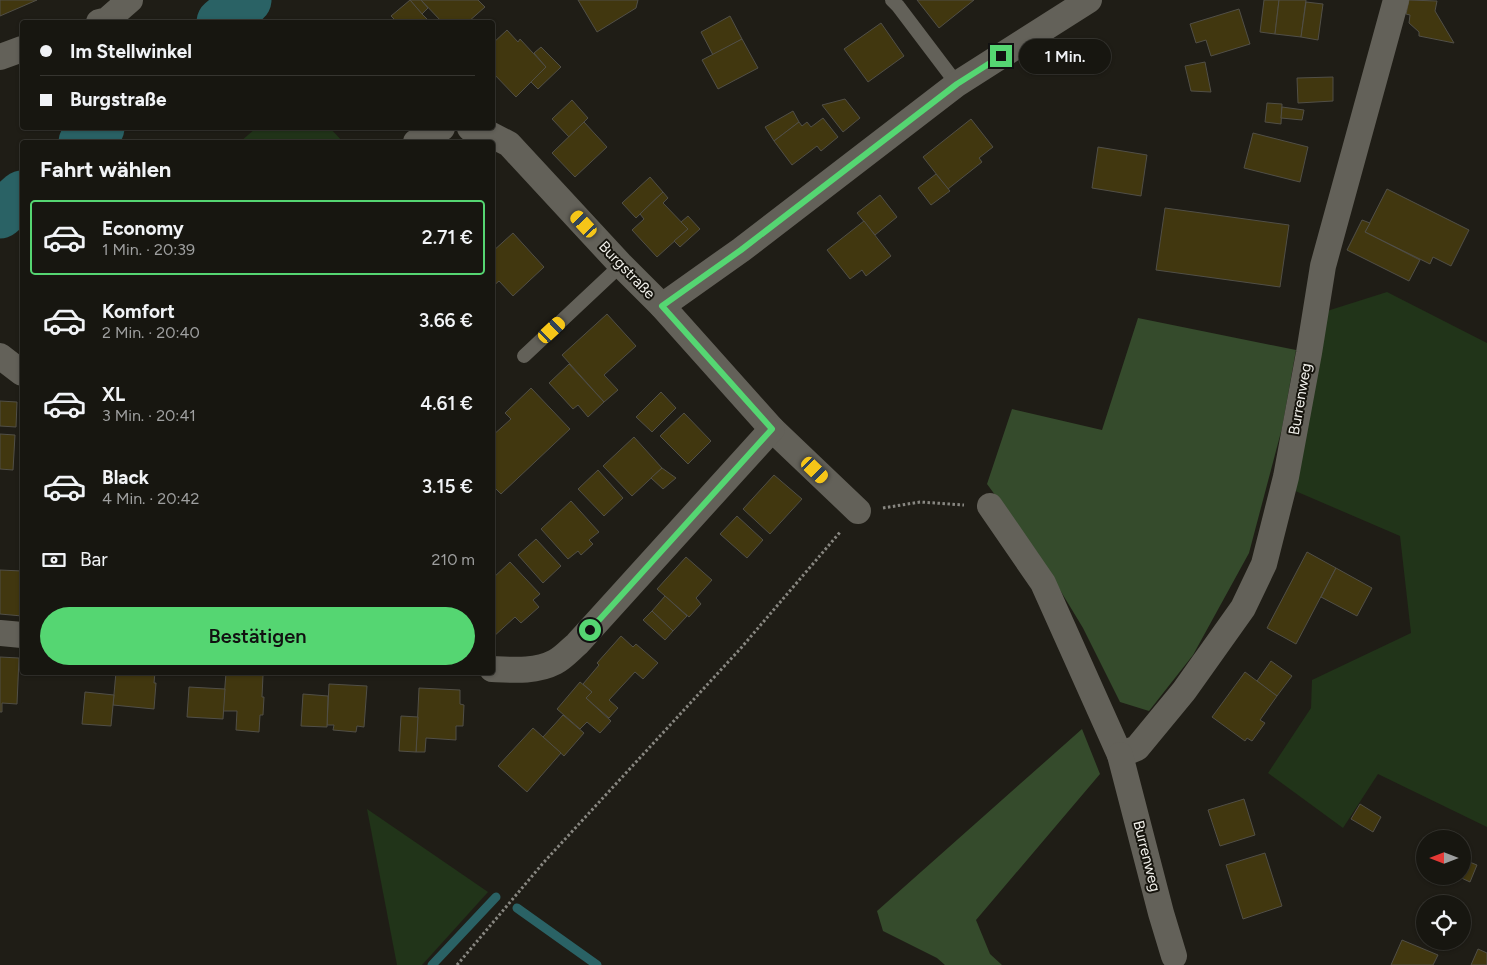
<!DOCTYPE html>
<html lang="de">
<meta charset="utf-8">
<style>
:root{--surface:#171610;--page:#201f19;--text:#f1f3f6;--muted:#9e9f9f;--line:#363530;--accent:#55d672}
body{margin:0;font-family:Figtree,sans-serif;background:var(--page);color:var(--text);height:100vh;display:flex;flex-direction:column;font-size:19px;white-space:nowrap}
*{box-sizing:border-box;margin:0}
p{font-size:16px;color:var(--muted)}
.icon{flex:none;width:28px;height:28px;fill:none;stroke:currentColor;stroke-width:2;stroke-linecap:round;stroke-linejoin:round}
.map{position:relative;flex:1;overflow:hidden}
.sheet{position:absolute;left:20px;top:140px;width:475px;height:535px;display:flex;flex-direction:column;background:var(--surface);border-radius:5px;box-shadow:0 1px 4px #0004,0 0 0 1px var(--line)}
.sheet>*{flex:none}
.hud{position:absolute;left:20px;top:20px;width:475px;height:110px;border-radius:5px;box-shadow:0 1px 4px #0004,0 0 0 1px var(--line);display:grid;align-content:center;height:110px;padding:0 20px;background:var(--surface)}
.needle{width:32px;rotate:270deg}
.tools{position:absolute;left:1416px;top:830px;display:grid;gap:10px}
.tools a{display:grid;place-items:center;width:55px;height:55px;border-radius:50%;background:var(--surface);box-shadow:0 1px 4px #0004,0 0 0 1px var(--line);font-size:25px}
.end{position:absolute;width:22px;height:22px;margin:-11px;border:6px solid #55d672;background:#111;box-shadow:0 0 0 2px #111}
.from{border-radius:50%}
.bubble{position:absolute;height:35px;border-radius:18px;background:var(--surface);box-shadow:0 1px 4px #0004,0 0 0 1px var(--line);font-size:16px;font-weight:600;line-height:35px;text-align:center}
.car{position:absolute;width:15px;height:30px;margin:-15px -8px;border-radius:6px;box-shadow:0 0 4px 1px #0007;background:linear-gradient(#f5c518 24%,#345 0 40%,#f5c518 0 76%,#345 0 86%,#f5c518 0)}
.hud b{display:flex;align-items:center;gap:18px;height:48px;font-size:19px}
.hud b+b{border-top:1px solid var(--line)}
.hud i{width:12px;height:12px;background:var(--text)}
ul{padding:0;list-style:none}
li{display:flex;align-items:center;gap:15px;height:75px;margin:0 10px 8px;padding:0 10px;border:2px solid transparent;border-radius:5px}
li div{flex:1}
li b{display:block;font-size:19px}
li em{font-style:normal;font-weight:600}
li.selected{border-color:var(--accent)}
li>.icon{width:45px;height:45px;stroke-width:1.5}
h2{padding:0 20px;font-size:22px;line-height:60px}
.pay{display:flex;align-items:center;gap:12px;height:55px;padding:0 20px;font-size:19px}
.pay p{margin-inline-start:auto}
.action{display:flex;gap:10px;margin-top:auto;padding:10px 20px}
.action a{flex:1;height:58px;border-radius:30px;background:var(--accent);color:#111;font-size:20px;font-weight:600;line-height:58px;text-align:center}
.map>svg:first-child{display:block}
</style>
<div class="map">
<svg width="1487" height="965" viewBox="0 0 1487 965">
<rect width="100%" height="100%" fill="#1f1d16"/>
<g fill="#213419">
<polygon points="256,128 330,128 343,142 240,142"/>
<polygon points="1387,292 1487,343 1487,827 1378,774 1343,828 1268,773 1311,708 1312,680 1411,633 1400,536 1293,490 1327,311"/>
<polygon points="367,809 488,892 422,965 397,965"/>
</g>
<g fill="#354b2c">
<polygon points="1138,318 1296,350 1282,428 1249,553 1193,655 1149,711 1120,702 1083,628 1037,552 987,484 1012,409 1102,430"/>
<polygon points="1082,729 1100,774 976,920 990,954 1002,965 945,965 937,958 883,931 877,911"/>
</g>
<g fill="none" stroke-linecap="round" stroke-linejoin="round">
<g stroke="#2a6265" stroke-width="9">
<polyline points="517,908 597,965"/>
<polyline points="432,965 496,897"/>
</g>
<g stroke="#2a6265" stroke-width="49">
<polyline points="221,22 247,0"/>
<polyline points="83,142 100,128"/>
<polyline points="0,214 22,195"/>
</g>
</g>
<g fill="#41370f" stroke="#514f47">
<polygon points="0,0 37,0 0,16"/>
<polygon points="410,0 421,0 428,8 422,14"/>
<polygon points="410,0 422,14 430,22 397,22 391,16"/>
<polygon points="421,0 478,0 485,7 468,22 442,22"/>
<polygon points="578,0 638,0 636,8 597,32"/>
<polygon points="917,0 974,0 939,28"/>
<polygon points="1264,0 1279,0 1275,34 1260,32"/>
<polygon points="1279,0 1306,0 1301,37 1275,34"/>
<polygon points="1409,0 1437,1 1435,11 1454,43 1419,36 1419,32 1409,23 1410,15 1406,14"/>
<polygon points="1306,2 1323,4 1318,40 1301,37"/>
<polygon points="1239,9 1250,44 1211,56 1206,40 1196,43 1190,24"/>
<polygon points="730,16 742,39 713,55 701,32"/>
<polygon points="881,23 904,56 868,82 844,49"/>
<polygon points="507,30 518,42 520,39 546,67 516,97 492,72 492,44"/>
<polygon points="742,39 758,68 718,89 702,60"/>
<polygon points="541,47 561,67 538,89 531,82 546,67 534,53"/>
<polygon points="1205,62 1211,92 1191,91 1185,66"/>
<polygon points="1333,77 1333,101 1298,103 1297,78"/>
<polygon points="845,99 860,118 843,132 822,105"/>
<polygon points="572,100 588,118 569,137 552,119"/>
<polygon points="1267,103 1282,104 1281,124 1265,122"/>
<polygon points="1282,107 1304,110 1302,120 1281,118"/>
<polygon points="793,111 799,122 774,141 765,127"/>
<polygon points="823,118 838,137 821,151 817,146 792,165 774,141 799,122 802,126 807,122 811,127"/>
<polygon points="971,119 993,147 979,158 982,162 948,189 923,157"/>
<polygon points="584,122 607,147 575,177 552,153"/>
<polygon points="1253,133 1308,147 1300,182 1244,168"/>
<polygon points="1098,147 1147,155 1141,196 1092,188"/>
<polygon points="936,174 950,191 931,205 918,188"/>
<polygon points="650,177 663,192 636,218 622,203"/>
<polygon points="1387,189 1469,230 1451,266 1433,257 1430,264 1365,232"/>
<polygon points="663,192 668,198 663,203 688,229 657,257 632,230 644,219 640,214"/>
<polygon points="880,195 897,217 875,235 857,213"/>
<polygon points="1165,208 1289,225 1280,287 1156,270"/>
<polygon points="688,216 700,229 680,247 674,241 688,229 681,222"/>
<polygon points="1362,220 1370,223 1365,232 1420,260 1409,281 1347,250"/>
<polygon points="864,221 891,256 866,276 862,270 850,279 827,250"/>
<polygon points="513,233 544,267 513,296 499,281 492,287 492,252"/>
<polygon points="607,314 636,346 604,375 618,390 604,402 562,355"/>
<polygon points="569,364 604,402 588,417 578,405 573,409 549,383"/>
<polygon points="531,388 570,429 501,494 492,485 492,436 511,419 505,413"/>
<polygon points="661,392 676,408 652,432 636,417"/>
<polygon points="0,401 17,402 16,427 0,426"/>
<polygon points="684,413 711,441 688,464 660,436"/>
<polygon points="0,434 15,435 13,470 0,469"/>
<polygon points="634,437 662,468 632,496 603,466"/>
<polygon points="662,468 676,478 663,489 651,478"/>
<polygon points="598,470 623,498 604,516 578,489"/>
<polygon points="774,475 802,499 770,534 743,509"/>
<polygon points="571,501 599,532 589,540 593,544 581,555 578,551 568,559 541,529"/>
<polygon points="737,516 763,540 747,558 720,534"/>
<polygon points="536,539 561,566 543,583 518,555"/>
<polygon points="1307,552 1336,568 1296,644 1267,628"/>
<polygon points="686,557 712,580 696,598 701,604 689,617 657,589"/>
<polygon points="510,562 540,594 533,600 539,607 521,623 515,617 492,638 492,579"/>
<polygon points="1336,568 1372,588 1357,616 1321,597"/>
<polygon points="0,570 22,571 22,616 0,614"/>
<polygon points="665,596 687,616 673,631 652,611"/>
<polygon points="652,611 673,631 665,640 643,620"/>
<polygon points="621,636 633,647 636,644 658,663 643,679 635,672 609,700 618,708 609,718 586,698 592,692 583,684 599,665 597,663"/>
<polygon points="0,657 19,658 17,704 2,703 2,712 0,712"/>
<polygon points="1271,661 1292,676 1277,696 1257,681"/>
<polygon points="116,672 155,672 154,683 156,683 154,709 113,705"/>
<polygon points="1245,672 1277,696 1260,720 1265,723 1252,741 1247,738 1245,741 1212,717"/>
<polygon points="226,673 263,675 262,697 264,697 263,715 260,715 259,732 236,730 237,711 223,711"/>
<polygon points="580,682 592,692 586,698 611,721 600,733 587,722 580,729 557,709"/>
<polygon points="329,684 367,686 364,727 357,726 356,732 333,730 334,725 327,725"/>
<polygon points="189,687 225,689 223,719 187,717"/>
<polygon points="419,688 460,690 460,704 464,705 463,726 456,726 456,740 426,738 425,752 416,752"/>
<polygon points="85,692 114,695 111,726 82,724"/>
<polygon points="303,694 328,696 327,727 301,726"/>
<polygon points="563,715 584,733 564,756 543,737"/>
<polygon points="401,716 418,717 416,752 399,751"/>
<polygon points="533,728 561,753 527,792 498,766"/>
<polygon points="1244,799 1255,835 1220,846 1208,810"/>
<polygon points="1360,804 1381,817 1373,832 1351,819"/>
<polygon points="1265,853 1282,906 1243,919 1226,865"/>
<polygon points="1462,859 1477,865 1470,882 1457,876 1462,876"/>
<polygon points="1402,940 1438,955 1433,965 1391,965"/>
<polygon points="1478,949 1487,953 1487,965 1471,965"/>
</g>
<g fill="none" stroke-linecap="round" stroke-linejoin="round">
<g stroke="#888781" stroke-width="3" stroke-dasharray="2.5 2.5" stroke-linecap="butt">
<polyline points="883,508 920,502 964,505"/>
<polyline points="457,965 544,862 741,648 841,531"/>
</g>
<g stroke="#636159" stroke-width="14">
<polyline points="892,0 898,6 957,84"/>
<polyline points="524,356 621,265"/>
</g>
<g stroke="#636159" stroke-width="26">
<polyline points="99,22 107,20 130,0"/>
<polyline points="0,57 22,49"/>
<polyline points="470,128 478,128 509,144 621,265 662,306 772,429 858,511"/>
<polyline points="416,142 442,128"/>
<polyline points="662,306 741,250 957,84 1089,0"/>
<polyline points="0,356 22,373"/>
<polyline points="990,506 1043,583 1120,755 1137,748 1184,691 1243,608 1264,564 1286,477 1309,353 1323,266 1396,0"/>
<polyline points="0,633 22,635"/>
<path d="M492,669C513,670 536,672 555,662C563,658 570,650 577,644L772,429"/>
<polyline points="1120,755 1161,913 1174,956"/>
</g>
</g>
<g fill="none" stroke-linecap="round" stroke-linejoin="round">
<polyline stroke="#55d672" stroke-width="6" points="590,630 772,429 662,306 741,250 957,84 1001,56"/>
</g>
<g text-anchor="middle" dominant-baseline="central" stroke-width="4" stroke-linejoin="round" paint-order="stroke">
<g font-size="15" fill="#f1f0eb" stroke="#16140d">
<text transform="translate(627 270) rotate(46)">Burgstraße</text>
<text transform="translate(1300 399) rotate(-80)">Burrenweg</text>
<text transform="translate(1147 856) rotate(76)">Burrenweg</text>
</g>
</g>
</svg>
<div class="tools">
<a><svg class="needle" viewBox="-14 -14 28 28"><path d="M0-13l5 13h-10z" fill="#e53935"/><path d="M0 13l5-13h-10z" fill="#9e9f9f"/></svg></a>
<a><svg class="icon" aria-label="locate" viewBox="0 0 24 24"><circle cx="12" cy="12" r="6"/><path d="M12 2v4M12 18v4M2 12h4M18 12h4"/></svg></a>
</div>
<i class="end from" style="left:590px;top:630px"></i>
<i class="end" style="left:1001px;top:56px"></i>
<div class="bubble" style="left:1019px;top:39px;width:92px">1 Min.</div>
<i class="car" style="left:584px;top:224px;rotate:317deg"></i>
<i class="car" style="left:552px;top:330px;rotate:47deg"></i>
<i class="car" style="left:815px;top:470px;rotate:134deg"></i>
<div class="hud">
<b><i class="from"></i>Im Stellwinkel</b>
<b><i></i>Burgstraße</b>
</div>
<section class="sheet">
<h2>Fahrt wählen</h2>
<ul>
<li class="selected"><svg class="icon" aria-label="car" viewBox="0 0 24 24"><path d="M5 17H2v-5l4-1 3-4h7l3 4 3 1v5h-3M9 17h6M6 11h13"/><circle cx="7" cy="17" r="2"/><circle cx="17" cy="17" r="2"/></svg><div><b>Economy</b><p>1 Min. · 20:39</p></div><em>2.71 €</em></li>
<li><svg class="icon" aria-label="car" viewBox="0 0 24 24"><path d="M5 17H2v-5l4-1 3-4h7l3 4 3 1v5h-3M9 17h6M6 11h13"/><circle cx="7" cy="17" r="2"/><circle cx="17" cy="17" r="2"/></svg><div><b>Komfort</b><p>2 Min. · 20:40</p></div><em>3.66 €</em></li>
<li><svg class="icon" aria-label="car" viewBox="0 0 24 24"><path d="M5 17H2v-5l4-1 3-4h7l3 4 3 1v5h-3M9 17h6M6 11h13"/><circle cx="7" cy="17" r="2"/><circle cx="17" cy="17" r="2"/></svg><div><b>XL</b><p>3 Min. · 20:41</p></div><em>4.61 €</em></li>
<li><svg class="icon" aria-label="car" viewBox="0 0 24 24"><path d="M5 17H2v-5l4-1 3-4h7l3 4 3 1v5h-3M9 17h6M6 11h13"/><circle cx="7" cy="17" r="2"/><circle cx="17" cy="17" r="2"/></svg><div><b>Black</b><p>4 Min. · 20:42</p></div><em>3.15 €</em></li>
</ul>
<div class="pay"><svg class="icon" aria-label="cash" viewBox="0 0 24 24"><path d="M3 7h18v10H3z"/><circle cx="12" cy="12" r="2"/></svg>Bar<p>210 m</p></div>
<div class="action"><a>Bestätigen</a></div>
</section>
</div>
